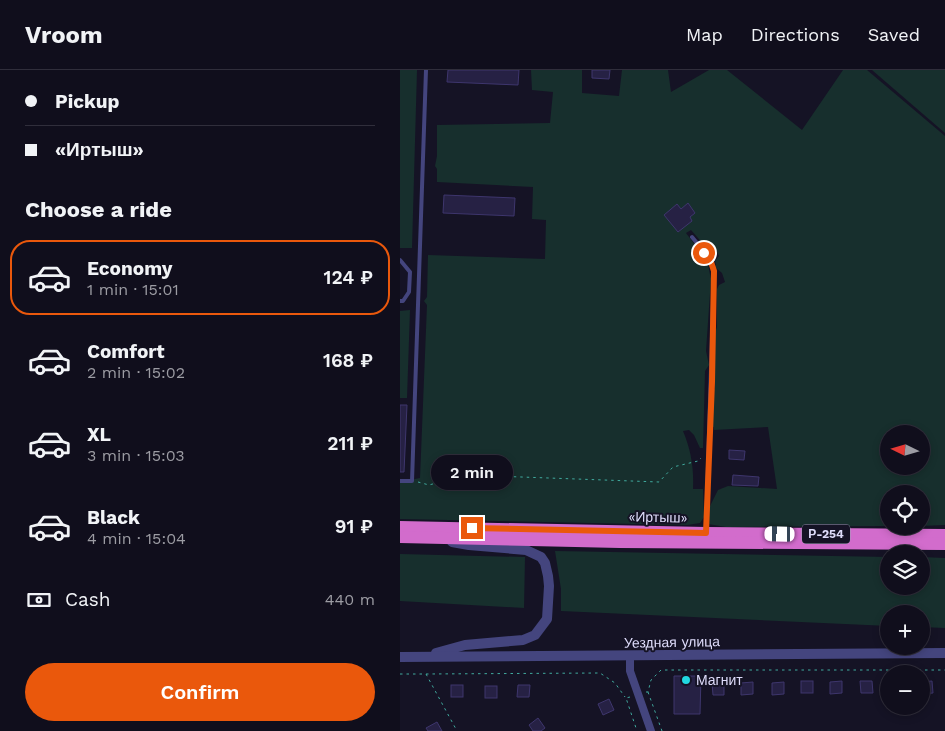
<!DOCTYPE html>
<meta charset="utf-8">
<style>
:root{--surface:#100e1c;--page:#1e1c29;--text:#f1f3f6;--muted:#9c9ca3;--line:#302e3b;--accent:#ea580c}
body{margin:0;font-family:"Work Sans",sans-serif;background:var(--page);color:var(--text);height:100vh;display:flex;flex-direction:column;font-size:19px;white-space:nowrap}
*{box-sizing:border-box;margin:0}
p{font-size:16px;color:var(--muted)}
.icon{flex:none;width:28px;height:28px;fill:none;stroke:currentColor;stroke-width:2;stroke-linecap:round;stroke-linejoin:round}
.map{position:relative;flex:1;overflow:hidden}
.side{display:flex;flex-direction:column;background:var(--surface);width:400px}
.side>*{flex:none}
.banner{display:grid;align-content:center;height:110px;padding:0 25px;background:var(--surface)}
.needle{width:32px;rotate:275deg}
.controls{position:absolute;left:480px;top:355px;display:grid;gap:10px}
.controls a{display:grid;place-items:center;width:50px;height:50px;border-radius:50%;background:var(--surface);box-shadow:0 2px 8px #0003,0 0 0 1px var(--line);font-size:25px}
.end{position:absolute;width:22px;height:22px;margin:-11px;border:6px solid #ea580c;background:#fff;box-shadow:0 0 0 2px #fff}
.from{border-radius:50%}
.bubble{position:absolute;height:35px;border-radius:18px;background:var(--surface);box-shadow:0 2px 8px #0003,0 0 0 1px var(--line);font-size:16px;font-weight:600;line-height:35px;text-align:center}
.car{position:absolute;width:15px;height:30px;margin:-15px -8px;border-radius:6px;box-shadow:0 0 4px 1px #0007;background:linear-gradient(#fff 24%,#345 0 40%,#fff 0 76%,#345 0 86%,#fff 0)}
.banner b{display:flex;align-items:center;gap:18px;height:48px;font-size:19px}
.banner b+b{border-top:1px solid var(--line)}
.banner i{width:12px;height:12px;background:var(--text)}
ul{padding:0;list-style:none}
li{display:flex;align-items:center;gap:15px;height:75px;margin:0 10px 8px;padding:0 15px;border:2px solid transparent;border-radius:20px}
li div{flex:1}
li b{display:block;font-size:19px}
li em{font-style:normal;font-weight:600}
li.active{border-color:var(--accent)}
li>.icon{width:45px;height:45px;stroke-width:1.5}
h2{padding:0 25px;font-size:22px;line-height:60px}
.pay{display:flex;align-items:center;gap:12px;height:55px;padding:0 25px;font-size:19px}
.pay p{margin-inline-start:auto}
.primary-button{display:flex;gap:10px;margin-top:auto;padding:10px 25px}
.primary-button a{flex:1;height:58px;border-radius:30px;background:var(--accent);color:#fff;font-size:20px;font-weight:600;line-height:58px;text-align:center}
header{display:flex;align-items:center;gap:30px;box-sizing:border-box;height:70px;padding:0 25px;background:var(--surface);border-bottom:1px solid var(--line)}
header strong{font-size:24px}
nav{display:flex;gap:28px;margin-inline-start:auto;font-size:18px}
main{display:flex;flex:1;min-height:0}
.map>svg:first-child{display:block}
</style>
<header>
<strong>Vroom</strong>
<nav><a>Map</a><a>Directions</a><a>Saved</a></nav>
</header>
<main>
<section class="side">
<div class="banner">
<b><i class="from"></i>Pickup</b>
<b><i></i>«Иртыш»</b>
</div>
<h2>Choose a ride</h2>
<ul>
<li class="active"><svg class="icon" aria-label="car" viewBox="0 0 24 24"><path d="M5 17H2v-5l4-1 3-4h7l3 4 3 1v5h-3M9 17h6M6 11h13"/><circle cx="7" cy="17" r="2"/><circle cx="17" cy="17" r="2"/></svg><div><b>Economy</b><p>1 min · 15:01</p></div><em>124 ₽</em></li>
<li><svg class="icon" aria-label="car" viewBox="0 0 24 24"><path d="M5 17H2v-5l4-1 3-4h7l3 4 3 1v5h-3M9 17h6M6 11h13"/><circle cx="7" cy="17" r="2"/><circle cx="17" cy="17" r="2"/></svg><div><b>Comfort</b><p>2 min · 15:02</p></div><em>168 ₽</em></li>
<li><svg class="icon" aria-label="car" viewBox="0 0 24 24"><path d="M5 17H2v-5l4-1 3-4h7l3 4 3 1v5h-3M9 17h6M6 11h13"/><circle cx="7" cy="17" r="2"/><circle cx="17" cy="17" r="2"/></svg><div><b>XL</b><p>3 min · 15:03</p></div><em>211 ₽</em></li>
<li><svg class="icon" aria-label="car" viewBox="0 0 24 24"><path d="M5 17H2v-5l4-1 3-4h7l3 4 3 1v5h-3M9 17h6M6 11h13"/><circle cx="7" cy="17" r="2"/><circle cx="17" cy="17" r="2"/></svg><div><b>Black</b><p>4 min · 15:04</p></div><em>91 ₽</em></li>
</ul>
<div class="pay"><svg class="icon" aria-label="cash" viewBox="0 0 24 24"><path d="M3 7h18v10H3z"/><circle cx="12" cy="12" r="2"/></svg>Cash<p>440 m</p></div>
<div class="primary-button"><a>Confirm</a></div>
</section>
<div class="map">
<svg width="545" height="661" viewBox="0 0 545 661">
<rect width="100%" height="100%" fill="#151325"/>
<g fill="#172f2d" fill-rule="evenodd">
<polygon points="0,0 17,0 12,178 0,178"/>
<path d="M131,0H182V23L219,26L222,0H268L271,22L309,0H327L402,60L443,0H467L545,66V455L521,456V424H489V456L326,457L308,454L309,438L318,420L328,416L377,419L368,357L314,360V357H312C312,352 313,345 312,340C310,331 309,329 313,320L315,319V305L313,303L315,295L313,270L317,257V219L319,215L325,212L322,203L315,197L316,195L315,191L319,186L317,182L312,184L291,160L286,163L302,184L308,195L311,209L306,281L309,295L305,301L303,378H300L294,365L289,360L283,361C291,380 294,398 293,419H303L304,447L300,453L287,455L0,449V412L20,408L27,235L24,231L27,227L28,185L145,189L146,150L132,149L133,117L37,112V99L35,96L37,86V55L150,53L153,22L132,20ZM489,364H521V396H489Z"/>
<polygon points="472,0 545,0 545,63"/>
<polygon points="10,240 7,328 0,328 0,241"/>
<polygon points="155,481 489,487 489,516 521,516 521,487 545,488 545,558 521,557 521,544 489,544 489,556 161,541 161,519"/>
<polygon points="0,484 125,487 124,538 0,531"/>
</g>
<g fill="#262144" stroke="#3e366d">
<polygon points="48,0 119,0 118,15 47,12"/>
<polygon points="192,0 210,0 209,9 192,8"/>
<polygon points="44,125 115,128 114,146 43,143"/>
<polygon points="288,133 295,143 290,147 292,151 278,162 264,145 277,134 281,139"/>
<polygon points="0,335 7,335 4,402 0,402"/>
<polygon points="329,380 345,381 344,390 329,389"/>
<polygon points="333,405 359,407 358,416 332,415"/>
<polygon points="274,606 301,606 300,644 274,644"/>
<rect x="401" y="611" width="12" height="12"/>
<polygon points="442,611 442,623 430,624 430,612"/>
<polygon points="460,611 472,611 473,623 461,623"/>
<polygon points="532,611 533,623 521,624 521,612"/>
<polygon points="353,612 353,624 341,625 341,613"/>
<polygon points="384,612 384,624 372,625 372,613"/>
<polygon points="312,613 324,613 324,625 313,625"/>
<rect x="51" y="615" width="12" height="12"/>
<polygon points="118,615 130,615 129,627 117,627"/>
<rect x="85" y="616" width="12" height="12"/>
<polygon points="209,629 214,640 203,645 198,634"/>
<polygon points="138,648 145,658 141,661 133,661 129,655"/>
<polygon points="37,652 42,661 28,661 26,658"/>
</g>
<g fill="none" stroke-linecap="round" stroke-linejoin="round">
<g stroke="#40aa9e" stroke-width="1" stroke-dasharray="2.5 4" stroke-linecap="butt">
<polyline points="18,412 29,415 66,405 259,412 273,397 298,391 301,388"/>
<polyline points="0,604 26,604 57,661"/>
<polyline points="26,604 200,603 215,613 225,627"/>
<polyline points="246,622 248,622 251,610 261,600 545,600"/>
<polyline points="248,622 262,661"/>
<polyline points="230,627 226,628 237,661"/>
</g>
<g stroke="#44457e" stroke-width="4">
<polyline points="292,167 310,189 314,201 306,461"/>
<polyline points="0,190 10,202 9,222 3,231 0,231"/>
<polyline points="0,411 12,411 26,0"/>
</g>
<polyline stroke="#44457e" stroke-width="8" points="230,586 230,601 251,661"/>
<g stroke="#44457e" stroke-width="10">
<polyline points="36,583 65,575 123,570 135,565 147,549 149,516 148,506 145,493 141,487 126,480 69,475 52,472"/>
<polyline points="0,587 545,583"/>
</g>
<g stroke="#d26ccc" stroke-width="12">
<polyline points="0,457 306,463 545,465"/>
<polyline points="0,467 220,472 545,474"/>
</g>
</g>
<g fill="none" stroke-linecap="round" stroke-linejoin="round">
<polyline stroke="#ea580c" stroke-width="6" points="72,458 306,463 312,312 314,201 310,189 304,183"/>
</g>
<circle fill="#21d8e1" stroke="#151325" stroke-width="2" cx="286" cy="610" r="5"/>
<g text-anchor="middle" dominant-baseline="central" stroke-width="4" stroke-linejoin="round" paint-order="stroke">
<rect fill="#151325" stroke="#a2a0ba" stroke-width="1" x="402" y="454.5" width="48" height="19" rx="4"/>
<g font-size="12" font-weight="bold" fill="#dedcfa">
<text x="426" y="464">Р-254</text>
</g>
<g font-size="14" fill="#dedcfa" stroke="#151325">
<text transform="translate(258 447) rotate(1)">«Иртыш»</text>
<text transform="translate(272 572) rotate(-1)">Уездная улица</text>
</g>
<g font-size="14" fill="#dedcfa" stroke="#151325" text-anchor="start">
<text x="296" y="610">Магнит</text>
</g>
</g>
</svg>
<div class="controls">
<a><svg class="needle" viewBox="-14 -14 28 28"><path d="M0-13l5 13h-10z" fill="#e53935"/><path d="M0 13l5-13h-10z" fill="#9c9ca3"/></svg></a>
<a><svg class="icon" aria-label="locate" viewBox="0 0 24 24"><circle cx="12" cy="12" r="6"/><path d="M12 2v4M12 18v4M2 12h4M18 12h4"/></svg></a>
<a><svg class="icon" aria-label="layers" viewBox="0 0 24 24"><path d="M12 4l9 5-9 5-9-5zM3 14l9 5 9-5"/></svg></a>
<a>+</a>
<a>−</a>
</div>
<i class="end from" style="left:304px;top:183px"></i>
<i class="end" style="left:72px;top:458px"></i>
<div class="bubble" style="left:31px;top:385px;width:82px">2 min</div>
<i class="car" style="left:380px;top:464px;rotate:271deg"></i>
</div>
</main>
